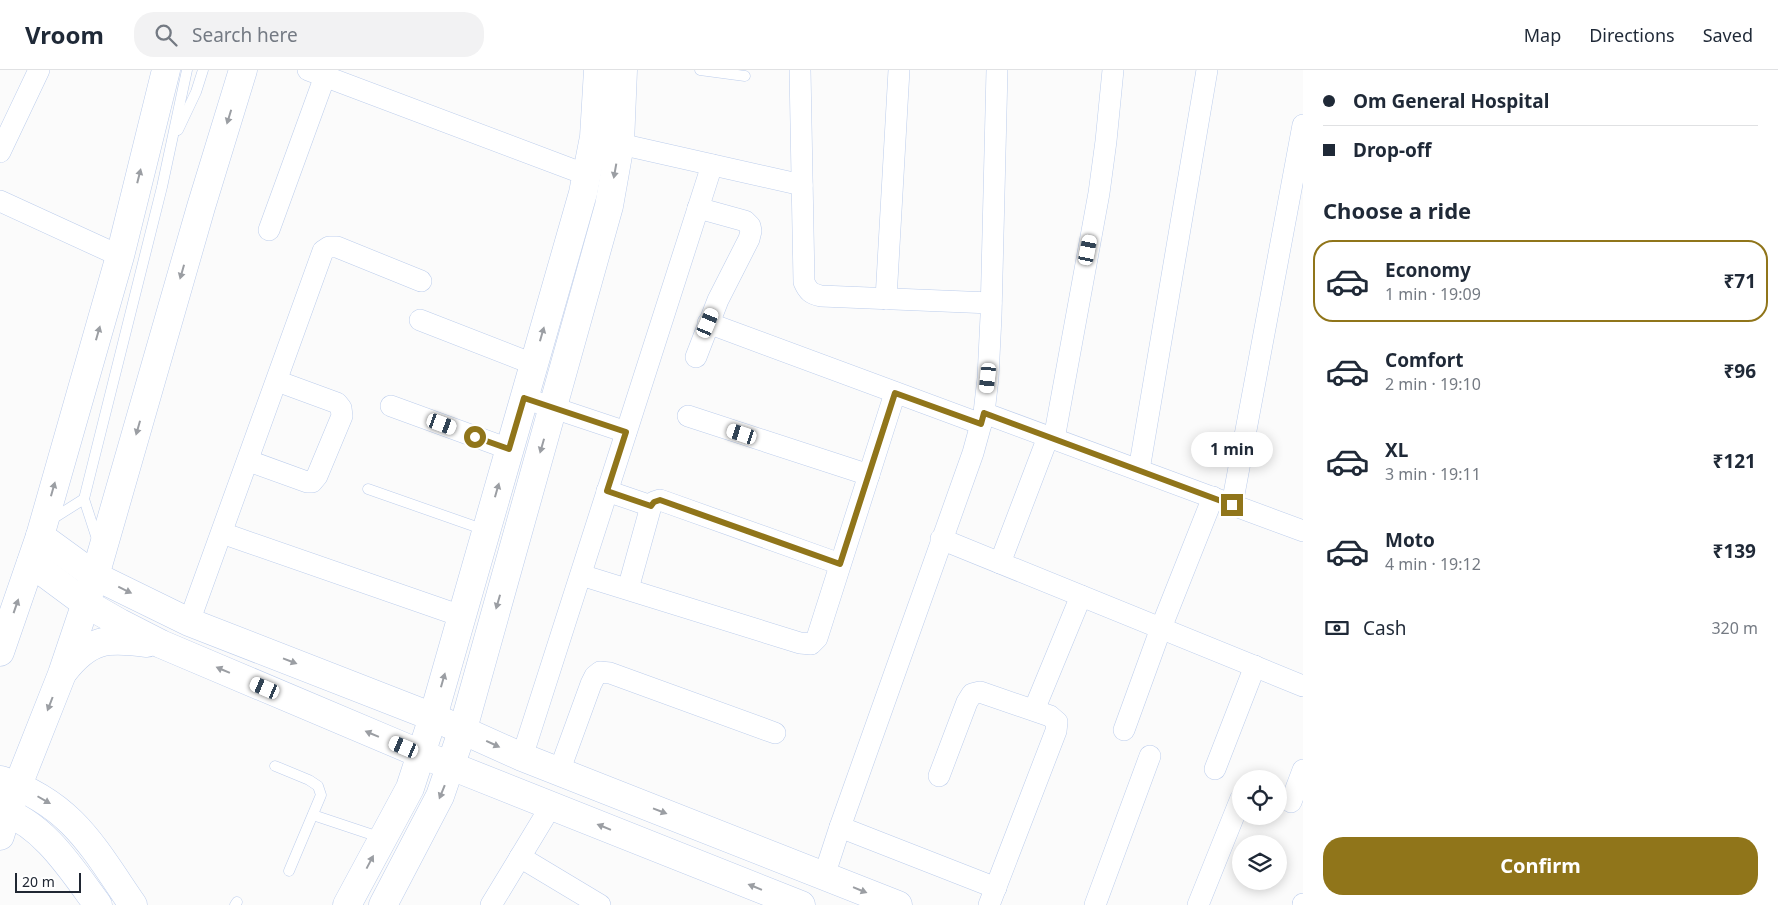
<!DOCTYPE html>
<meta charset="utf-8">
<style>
:root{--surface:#fff;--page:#f2f2f3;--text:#1f2937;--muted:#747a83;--line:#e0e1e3;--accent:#90751a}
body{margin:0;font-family:"Noto Sans",sans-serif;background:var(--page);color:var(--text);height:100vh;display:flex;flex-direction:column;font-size:19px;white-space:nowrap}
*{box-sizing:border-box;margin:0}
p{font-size:16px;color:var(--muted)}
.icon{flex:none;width:28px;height:28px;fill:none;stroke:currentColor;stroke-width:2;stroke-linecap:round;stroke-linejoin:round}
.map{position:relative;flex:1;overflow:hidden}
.sheet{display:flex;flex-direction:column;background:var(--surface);width:475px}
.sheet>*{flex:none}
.top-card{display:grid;align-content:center;height:110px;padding:0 20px;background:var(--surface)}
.buttons{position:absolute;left:1232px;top:700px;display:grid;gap:10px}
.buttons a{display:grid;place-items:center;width:55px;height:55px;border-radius:50%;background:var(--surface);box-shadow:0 2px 12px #0003;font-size:25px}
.scale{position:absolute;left:15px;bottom:12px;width:66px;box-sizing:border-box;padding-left:5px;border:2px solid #202733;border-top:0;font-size:14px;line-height:18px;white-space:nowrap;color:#202733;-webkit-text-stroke:4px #fff;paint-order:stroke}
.end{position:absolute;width:22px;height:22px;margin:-11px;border:6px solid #90751a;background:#fff;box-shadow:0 0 0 2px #fff}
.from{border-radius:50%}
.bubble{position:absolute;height:35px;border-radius:18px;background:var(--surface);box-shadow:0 2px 12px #0003;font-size:16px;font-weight:700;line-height:35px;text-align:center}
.car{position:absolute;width:15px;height:30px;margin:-15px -8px;border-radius:6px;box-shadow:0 0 4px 1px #0007;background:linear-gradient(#fff 24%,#345 0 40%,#fff 0 76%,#345 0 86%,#fff 0)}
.top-card b{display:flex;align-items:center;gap:18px;height:48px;font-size:19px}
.top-card b+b{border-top:1px solid var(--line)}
.top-card i{width:12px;height:12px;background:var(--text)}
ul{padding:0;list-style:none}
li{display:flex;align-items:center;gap:15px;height:82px;margin:0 10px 8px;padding:0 10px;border:2px solid transparent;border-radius:20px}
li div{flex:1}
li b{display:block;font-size:19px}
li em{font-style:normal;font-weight:700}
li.on{border-color:var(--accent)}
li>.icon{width:45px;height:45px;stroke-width:1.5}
h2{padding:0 20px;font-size:22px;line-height:60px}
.pay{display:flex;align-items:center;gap:12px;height:55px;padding:0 20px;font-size:19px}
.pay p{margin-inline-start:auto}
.primary-button{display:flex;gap:10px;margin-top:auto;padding:10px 20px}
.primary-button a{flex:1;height:58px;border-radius:20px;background:var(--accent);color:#fff;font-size:20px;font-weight:700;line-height:58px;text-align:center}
header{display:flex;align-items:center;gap:30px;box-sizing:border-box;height:70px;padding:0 25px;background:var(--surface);border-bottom:1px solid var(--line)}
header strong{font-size:24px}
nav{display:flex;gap:28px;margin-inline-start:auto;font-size:18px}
.search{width:350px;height:45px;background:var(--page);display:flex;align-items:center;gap:12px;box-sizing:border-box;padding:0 18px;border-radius:20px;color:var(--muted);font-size:19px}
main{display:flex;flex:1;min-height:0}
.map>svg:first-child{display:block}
</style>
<header>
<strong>Vroom</strong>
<div class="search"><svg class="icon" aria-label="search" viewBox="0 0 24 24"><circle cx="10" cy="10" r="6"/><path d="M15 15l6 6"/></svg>Search here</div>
<nav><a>Map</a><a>Directions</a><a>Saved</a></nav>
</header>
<main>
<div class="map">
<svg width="1303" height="835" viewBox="0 0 1303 835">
<rect width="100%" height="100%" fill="#fbfbfb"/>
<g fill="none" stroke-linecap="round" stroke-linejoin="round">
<defs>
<g id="lane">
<polyline points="700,0 745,6"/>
<polyline points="178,60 196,22 203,0"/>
<polyline points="368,419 485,460"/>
<polyline points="49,451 84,429"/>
<polyline points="98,472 84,429 162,117 187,0"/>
<polyline points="275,696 309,710 318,716 321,725 289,801"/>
<polyline points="313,745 382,768"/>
<polyline points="235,835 237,832"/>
</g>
<g id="street">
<polyline points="308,0 587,105"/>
<path d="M800,0L804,212C808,221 811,224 821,226L991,233"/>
<polyline points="620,74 802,115"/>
<polyline points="0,82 39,0"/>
<polyline points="0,131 120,186"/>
<polyline points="269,160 325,6"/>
<polyline points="886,229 899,0"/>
<polyline points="420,250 533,294"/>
<polyline points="708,253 981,354"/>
<polyline points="696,287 718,230 749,169 751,161 750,156 745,151 698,138"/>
<polyline points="524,328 626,362"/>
<polyline points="391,336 509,379"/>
<polyline points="984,343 1303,461"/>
<polyline points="688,346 869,405"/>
<polyline points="1054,369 1099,123 1106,71 1113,0"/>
<polyline points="249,391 307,412 312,412 317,406 342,346 341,338 337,333 277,311"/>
<polyline points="1139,400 1207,0"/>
<polyline points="607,421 651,436"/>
<polyline points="1232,435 1303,55"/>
<polyline points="222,463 461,546"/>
<polyline points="941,469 1303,616"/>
<polyline points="1000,493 1048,367"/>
<polyline points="581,505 800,573 811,574 817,568 895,323"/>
<polyline points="628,519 651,436 654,432 660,430 840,494"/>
<polyline points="189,552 323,181 329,177 337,177 421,211"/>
<polyline points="1034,640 1081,526"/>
<polyline points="1124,660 1161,558 1213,427"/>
<polyline points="522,687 712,95"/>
<polyline points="1215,699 1255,596"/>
<polyline points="559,702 591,614 595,606 600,602 610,603 775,663"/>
<polyline points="939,706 967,632 972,624 980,622 1050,646 1057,652 1056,661 989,835"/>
<polyline points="1291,732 1303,700"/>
<polyline points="840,757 996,818"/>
<polyline points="520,787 600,835"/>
<polyline points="824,806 840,757 973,383 984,343 988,308 991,246 997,0"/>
<polyline points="491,835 551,736"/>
<polyline points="1095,835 1150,686"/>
<polyline points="1198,835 1241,728"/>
<polyline points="1303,835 1303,834"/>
</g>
<g id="secondary">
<polyline points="40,466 95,506 189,552 433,647 522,687 898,835"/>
<polyline points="31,493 85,533 120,553 161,574 421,684 801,835"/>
<polyline points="0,582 40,466 120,186 166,0"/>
<path d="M64,601C90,568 107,568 147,573"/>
<path d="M1,710C72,734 93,777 133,835"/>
<path d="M0,740C44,754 72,800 98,835"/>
<polyline points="0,766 7,743 62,604 95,506 201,137 243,0"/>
<polyline points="347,835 410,718 433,647 583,123 594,67 598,0"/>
<polyline points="383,835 440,726 463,659 609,136 620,74 623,0"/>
</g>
</defs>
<use href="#lane" stroke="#bccdec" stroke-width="11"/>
<use href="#street" stroke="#bccdec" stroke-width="22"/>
<use href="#secondary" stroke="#bccdec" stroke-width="29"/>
<use href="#lane" stroke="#fff" stroke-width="10"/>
<use href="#street" stroke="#fff" stroke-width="21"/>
<use href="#secondary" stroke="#fff" stroke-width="28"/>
</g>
<defs><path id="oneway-solid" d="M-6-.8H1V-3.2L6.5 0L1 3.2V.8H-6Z" transform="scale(1.25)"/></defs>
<g fill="#9b9ea3">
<use href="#oneway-solid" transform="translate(229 47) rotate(107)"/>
<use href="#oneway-solid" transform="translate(615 101) rotate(100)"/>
<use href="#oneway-solid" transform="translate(139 106) rotate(-76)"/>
<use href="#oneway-solid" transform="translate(182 202) rotate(106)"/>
<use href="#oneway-solid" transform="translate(98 263) rotate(-74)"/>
<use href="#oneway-solid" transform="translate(542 264) rotate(-74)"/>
<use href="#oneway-solid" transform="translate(138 358) rotate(106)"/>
<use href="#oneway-solid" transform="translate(542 376) rotate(106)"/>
<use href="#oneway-solid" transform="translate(53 419) rotate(-74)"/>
<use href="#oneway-solid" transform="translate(497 420) rotate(-74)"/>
<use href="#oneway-solid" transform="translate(125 520) rotate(26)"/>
<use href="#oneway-solid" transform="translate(498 532) rotate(106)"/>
<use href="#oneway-solid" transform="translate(16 536) rotate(-71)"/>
<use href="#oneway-solid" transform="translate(290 591) rotate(21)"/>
<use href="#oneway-solid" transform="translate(223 600) rotate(-157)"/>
<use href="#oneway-solid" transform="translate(443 610) rotate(-74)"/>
<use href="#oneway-solid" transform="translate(50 634) rotate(111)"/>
<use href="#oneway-solid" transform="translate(372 664) rotate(-157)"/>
<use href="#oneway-solid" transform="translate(493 674) rotate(25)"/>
<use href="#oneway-solid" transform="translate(442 722) rotate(112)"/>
<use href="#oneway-solid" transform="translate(44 730) rotate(30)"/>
<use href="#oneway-solid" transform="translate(660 741) rotate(21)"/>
<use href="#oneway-solid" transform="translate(604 757) rotate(-158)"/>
<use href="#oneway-solid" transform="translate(370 792) rotate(-62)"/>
<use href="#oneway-solid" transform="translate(755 817) rotate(-158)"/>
<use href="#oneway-solid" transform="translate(860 820) rotate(22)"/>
</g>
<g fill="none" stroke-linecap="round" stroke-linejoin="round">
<polyline stroke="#90751a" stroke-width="6" points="475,367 509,379 524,328 626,362 607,421 651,436 654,432 660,430 840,494 895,323 981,354 984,343 1232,435"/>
</g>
</svg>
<div class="buttons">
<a><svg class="icon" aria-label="locate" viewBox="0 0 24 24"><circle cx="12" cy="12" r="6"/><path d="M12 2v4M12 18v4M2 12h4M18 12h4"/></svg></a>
<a><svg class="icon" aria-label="layers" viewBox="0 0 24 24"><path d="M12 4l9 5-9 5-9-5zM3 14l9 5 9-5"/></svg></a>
</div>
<div class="scale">20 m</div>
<i class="end from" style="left:475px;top:367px"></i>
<i class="end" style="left:1232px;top:435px"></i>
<div class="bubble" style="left:1191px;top:362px;width:82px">1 min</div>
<i class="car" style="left:1088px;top:180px;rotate:11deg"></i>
<i class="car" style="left:708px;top:253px;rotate:23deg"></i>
<i class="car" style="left:988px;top:308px;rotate:186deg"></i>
<i class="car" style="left:442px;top:354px;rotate:110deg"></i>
<i class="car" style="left:742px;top:364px;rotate:288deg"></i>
<i class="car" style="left:265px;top:618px;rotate:293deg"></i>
<i class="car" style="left:404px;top:677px;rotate:293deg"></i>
</div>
<section class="sheet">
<div class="top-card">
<b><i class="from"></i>Om General Hospital</b>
<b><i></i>Drop-off</b>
</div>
<h2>Choose a ride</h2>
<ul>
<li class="on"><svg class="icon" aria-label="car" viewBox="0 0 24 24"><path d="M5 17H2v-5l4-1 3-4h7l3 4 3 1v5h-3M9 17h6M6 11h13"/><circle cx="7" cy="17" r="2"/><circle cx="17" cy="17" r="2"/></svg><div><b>Economy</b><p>1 min · 19:09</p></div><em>₹71</em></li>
<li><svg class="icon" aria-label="car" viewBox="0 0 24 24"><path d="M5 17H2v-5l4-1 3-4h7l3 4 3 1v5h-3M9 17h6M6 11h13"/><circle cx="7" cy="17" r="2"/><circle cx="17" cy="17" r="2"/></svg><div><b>Comfort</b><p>2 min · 19:10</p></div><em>₹96</em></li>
<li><svg class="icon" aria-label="car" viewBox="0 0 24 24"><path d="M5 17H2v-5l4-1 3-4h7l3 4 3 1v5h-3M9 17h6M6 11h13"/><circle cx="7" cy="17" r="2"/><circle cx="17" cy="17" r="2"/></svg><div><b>XL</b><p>3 min · 19:11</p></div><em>₹121</em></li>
<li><svg class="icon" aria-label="car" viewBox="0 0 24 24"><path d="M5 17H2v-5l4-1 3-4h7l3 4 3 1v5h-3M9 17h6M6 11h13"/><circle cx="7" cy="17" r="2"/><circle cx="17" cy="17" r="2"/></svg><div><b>Moto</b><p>4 min · 19:12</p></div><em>₹139</em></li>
</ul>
<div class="pay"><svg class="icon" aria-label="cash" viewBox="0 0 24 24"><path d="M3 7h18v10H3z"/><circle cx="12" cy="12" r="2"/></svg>Cash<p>320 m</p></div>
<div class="primary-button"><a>Confirm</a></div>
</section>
</main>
